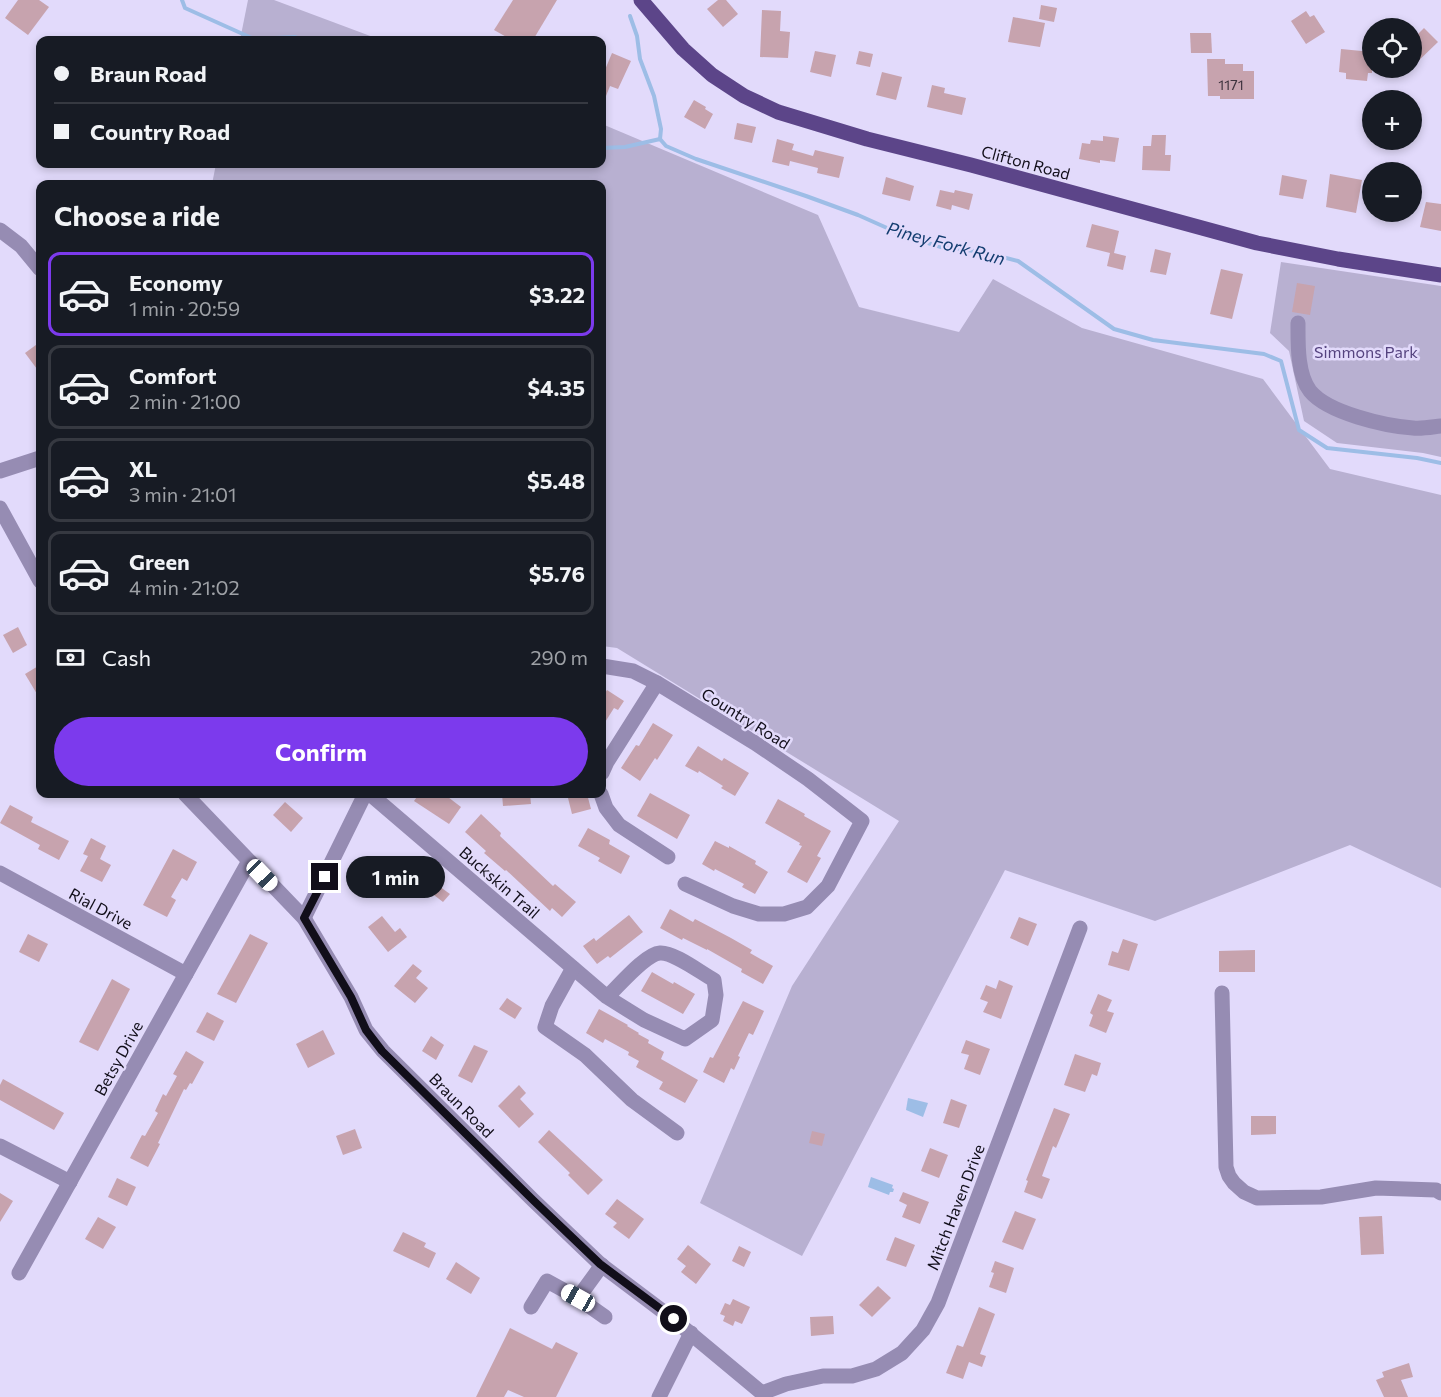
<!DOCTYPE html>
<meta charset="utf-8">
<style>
:root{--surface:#171b24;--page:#242831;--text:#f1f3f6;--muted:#9ea1a6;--line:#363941;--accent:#7c3aed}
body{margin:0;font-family:Commissioner,sans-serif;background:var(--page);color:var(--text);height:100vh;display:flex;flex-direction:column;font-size:22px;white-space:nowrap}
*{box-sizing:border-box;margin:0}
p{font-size:20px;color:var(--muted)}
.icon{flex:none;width:33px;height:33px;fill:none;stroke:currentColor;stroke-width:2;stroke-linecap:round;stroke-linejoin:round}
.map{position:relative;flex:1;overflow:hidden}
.details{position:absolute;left:36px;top:180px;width:570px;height:618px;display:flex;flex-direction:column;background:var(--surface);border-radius:12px;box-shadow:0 3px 9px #0003}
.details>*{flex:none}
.hud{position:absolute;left:36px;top:36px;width:570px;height:132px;border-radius:12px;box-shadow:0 3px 9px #0003;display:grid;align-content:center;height:132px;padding:0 18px;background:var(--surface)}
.tools{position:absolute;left:1362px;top:18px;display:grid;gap:12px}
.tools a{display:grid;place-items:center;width:60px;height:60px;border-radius:50%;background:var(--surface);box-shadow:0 3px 9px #0003;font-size:30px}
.end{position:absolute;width:27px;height:27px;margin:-14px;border:8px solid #110e19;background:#fff;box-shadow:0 0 0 3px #fff}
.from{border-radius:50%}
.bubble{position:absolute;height:42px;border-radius:21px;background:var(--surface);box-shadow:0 3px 9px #0003;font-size:20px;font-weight:700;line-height:42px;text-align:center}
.car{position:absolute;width:18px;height:36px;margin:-18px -9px;border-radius:8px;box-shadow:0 0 4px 2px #0007;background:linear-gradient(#fff 24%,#345 0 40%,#fff 0 76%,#345 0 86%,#fff 0)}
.hud b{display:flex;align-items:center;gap:21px;height:57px;font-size:22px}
.hud b+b{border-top:2px solid var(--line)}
.hud i{width:15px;height:15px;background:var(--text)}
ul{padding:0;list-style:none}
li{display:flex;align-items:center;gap:18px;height:84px;margin:0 12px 9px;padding:0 6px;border:3px solid var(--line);border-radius:12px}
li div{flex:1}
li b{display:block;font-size:22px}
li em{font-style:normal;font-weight:700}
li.active{border-color:var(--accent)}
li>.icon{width:54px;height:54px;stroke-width:1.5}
h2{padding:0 18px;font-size:27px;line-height:72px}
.pay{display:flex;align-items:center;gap:15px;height:66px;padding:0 18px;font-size:22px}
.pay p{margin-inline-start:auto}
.action{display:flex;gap:12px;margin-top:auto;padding:12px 18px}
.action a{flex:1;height:69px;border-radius:36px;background:var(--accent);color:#fff;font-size:24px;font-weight:700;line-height:69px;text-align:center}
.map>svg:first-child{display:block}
</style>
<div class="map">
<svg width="1441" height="1397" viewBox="0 0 1441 1397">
<rect width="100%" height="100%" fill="#e2dafb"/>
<g fill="#b8b0d1">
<polygon points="248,0 274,0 381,40 240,40"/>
<polygon points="602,124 818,215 859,307 959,332 993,279 1082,328 1263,379 1330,469 1441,495 1441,888 1350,845 1155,921 1005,870 802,1256 700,1203 792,986 899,821 617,648 602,646 602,184 212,184 216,164 602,164"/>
<polygon points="1281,262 1441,286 1441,457 1423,453 1337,443 1304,421 1289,351 1270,333"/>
</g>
<g fill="#9dbde6">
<polygon points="908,1098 928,1103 923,1117 906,1110"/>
<polygon points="871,1177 893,1185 892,1188 894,1189 893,1192 890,1192 889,1195 868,1187"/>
</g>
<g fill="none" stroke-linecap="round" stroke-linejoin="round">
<g stroke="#9dbde6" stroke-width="4">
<polyline points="182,0 185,8 254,39 295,37 300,40"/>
<polyline points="630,16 637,36 640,59 654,96 661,129 660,139"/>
<polyline points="602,148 625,147 660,139 666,146 696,159 806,196 858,215 905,236 941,247 983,252 1018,261 1114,329 1153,340 1264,354 1281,361 1299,430 1327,448 1417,458 1441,463"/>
</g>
</g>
<g fill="#c7a3ae">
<polygon points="18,0 39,0 49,7 28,35 5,18"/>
<polygon points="513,0 557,0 533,40 512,40 494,30"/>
<polygon points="718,0 726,0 738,14 723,27 707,9"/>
<polygon points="1041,5 1057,8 1054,22 1039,19"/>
<polygon points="762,10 781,11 780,31 790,32 788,58 760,57"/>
<polygon points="1306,11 1310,17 1314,15 1325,32 1306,44 1291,21"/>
<polygon points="1013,17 1045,23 1040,47 1008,42"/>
<polygon points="1424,28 1438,42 1412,67 1412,40"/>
<polygon points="1190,33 1211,33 1212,53 1191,53"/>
<polygon points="1341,49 1372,52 1372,73 1368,73 1367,81 1346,79 1346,73 1339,72"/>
<polygon points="815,51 836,55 831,77 810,72"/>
<polygon points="859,51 873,54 870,67 856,64"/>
<polygon points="612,53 631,61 618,89 610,86 602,106 602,77"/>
<polygon points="1207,59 1225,59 1225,64 1243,64 1243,71 1254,71 1254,99 1220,99 1220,96 1208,96"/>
<polygon points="882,72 902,77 896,100 876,95"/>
<polygon points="932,85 945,88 944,93 966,98 962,115 927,107"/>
<polygon points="694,100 706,107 705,109 713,114 705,129 684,117"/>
<polygon points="737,123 756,127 752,143 734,139"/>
<polygon points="1152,135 1166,135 1165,155 1171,155 1170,171 1142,170 1143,146 1151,146"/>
<polygon points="1103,136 1119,138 1115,162 1100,160 1100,163 1079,159 1082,143 1090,144 1091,140 1103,141"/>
<polygon points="777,139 794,144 792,150 813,156 815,150 844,157 839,178 817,173 818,168 790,161 789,166 772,162"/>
<polygon points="1330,174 1362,180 1356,213 1326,207"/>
<polygon points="1282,175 1307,180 1303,199 1279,195"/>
<polygon points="886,177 914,186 910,201 882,194"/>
<polygon points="940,190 954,193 955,190 973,194 969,210 952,205 951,210 936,206"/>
<polygon points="1426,202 1441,204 1441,231 1420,227"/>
<polygon points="1092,224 1119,231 1114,253 1126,256 1123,270 1107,266 1110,253 1086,247"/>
<polygon points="1155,249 1171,253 1166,275 1150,272"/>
<polygon points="1221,269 1243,274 1232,319 1210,314"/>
<polygon points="1297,283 1315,286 1310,315 1292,312"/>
<polygon points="40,342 40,373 25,353"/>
<polygon points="18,627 27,645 13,653 3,635"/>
<polygon points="40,665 40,699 25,674"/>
<polygon points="607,690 624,701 618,710 614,708 602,727 602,698"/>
<polygon points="653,723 673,735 657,760 655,758 640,781 621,768 636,745 639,746"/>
<polygon points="698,746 722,761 724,758 749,773 735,796 721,788 723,786 699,771 698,773 685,766"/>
<polygon points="650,793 690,815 677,839 637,816"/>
<polygon points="419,794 444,794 461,807 449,824 414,801"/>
<polygon points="502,794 530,794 531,804 503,806"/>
<polygon points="567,794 587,794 591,809 572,814"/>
<polygon points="778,799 805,814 804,816 831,831 817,856 821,858 807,883 787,872 802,846 799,845 800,843 765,823"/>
<polygon points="285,802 303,818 291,832 273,815"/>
<polygon points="10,805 33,817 31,822 69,841 59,860 38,849 40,845 0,823"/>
<polygon points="481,814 501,833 500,836 553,886 555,884 576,902 562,917 552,908 550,911 506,870 505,871 484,853 486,851 465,832"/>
<polygon points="588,828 610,840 609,844 630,856 621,874 598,861 600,858 578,846"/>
<polygon points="91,838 106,846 100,859 111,865 102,882 80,871 88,856 83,854"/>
<polygon points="715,841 729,848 729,846 756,861 755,864 768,872 755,894 742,887 744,884 715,869 714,871 702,864"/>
<polygon points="173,849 197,862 187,881 182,878 171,897 176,900 167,917 143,905"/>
<polygon points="436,884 450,894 443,902 430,892"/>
<polygon points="670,909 693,922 695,919 731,938 752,950 750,953 773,966 763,984 741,972 742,969 707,949 707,950 683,938 682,940 660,928"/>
<polygon points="629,915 643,932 610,958 608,956 597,964 583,946 594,938 596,941"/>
<polygon points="382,916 395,932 400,928 407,937 388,952 368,927"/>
<polygon points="1019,917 1037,924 1028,946 1010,938"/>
<polygon points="28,934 48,944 39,962 19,952"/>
<polygon points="250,934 268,943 236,1003 217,994"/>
<polygon points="1123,939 1138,944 1129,971 1108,965 1112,951 1118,953"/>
<polygon points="1255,950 1255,972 1219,972 1219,951"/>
<polygon points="413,964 422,971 416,978 428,988 415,1003 394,986"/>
<polygon points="652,972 673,984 674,982 695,994 683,1014 641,991"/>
<polygon points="112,979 130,989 98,1051 79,1042"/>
<polygon points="999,980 1013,986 1001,1019 983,1012 988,1002 980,999 986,985 996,989"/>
<polygon points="1098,994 1112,1000 1107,1011 1114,1013 1106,1033 1089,1026 1093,1015 1090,1013"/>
<polygon points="507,998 522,1008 515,1019 499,1009"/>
<polygon points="743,1001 764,1011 753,1035 749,1033 738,1056 740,1057 734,1070 731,1068 724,1083 703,1072 710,1057 713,1058"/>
<polygon points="599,1009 628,1025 627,1026 639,1033 638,1034 649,1040 648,1043 664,1052 661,1059 698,1080 685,1103 659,1089 663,1082 636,1067 639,1061 628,1055 629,1052 605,1039 603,1043 586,1033"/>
<polygon points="207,1012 224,1021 214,1041 196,1032"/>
<polygon points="323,1030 335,1054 308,1068 296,1044"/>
<polygon points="431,1036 444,1045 436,1060 422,1051"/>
<polygon points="966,1040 990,1049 980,1075 964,1069 969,1055 961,1053"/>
<polygon points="474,1045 488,1051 472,1083 458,1076"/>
<polygon points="186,1051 204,1062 192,1084 190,1083 186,1090 184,1089 158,1143 160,1144 148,1167 130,1158 142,1135 145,1136 158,1113 155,1111 163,1094 166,1096 177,1076 173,1074"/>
<polygon points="1075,1054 1101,1063 1097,1076 1092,1074 1085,1092 1064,1085"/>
<polygon points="3,1079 64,1113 54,1130 0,1100 0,1085"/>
<polygon points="519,1085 526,1093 520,1099 534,1114 519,1128 498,1106"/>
<polygon points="951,1099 967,1105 959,1128 943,1123"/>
<polygon points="1054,1108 1070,1114 1056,1148 1053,1146 1042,1176 1050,1179 1042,1199 1024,1192 1028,1181 1026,1180"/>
<polygon points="1251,1116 1276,1116 1276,1134 1251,1135"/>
<polygon points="355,1129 362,1148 343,1155 336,1136"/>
<polygon points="549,1130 603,1180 588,1195 568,1175 570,1173 538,1142"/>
<polygon points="812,1131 825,1134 822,1146 809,1143"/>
<polygon points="930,1148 948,1155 939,1178 921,1171"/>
<polygon points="117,1178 136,1187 127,1206 108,1197"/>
<polygon points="903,1192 929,1202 920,1224 902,1217 907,1205 899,1201"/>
<polygon points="0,1193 13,1201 0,1222"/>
<polygon points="617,1199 644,1219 629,1239 613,1227 617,1223 605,1214"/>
<polygon points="1015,1211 1036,1219 1023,1250 1002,1242"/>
<polygon points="1382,1216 1384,1254 1361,1255 1359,1217"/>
<polygon points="98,1217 116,1227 103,1249 85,1239"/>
<polygon points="403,1232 426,1243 424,1247 436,1253 429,1268 393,1251"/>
<polygon points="895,1237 915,1245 906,1267 886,1260"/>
<polygon points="688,1245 711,1264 696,1284 681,1272 686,1266 677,1259"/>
<polygon points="739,1246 751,1252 744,1267 732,1261"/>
<polygon points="995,1261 1014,1268 1006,1293 989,1287 994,1273 991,1272"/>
<polygon points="456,1262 480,1278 471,1294 446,1279"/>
<polygon points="878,1286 891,1298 872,1317 859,1305"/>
<polygon points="733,1299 750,1307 742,1324 735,1321 733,1326 723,1321 725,1316 720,1314 725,1303 730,1305"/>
<polygon points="979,1307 995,1314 980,1354 986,1356 982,1367 969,1362 963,1379 946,1373 957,1345 963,1347"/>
<polygon points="833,1316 834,1334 811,1336 810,1317"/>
<polygon points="510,1328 552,1349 556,1342 578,1353 556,1397 524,1397 508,1390 504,1397 476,1397"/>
<polygon points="1409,1363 1413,1377 1401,1380 1408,1397 1384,1397 1376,1380 1384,1377 1382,1372"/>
</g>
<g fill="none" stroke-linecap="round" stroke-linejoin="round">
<g stroke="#968cb3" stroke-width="15">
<polyline points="0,230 21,246 40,269"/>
<path d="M1298,323C1298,343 1297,374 1310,391C1328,413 1385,426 1413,428C1422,429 1432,427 1441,426"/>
<polyline points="0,471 40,458"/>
<polyline points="0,508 40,581"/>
<polyline points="602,666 633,671 657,683 755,743 808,779 862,821 828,886 807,907 784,914 759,914 733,906 685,884"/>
<polyline points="602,773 607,762 657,683"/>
<polyline points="185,794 304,918 351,997 366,1030 383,1051 533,1200 600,1264 673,1319 762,1393 765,1397"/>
<path d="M370,794L607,997L644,1020L685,1039L712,1020L716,995L714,980C701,973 674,952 660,953C645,954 618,987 607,997"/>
<polyline points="601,794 606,808 619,825 668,857"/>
<polyline points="0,873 186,974"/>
<polyline points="304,918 365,794"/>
<polyline points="573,968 552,1006 545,1027 585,1055 632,1100 677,1133"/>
<polyline points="1222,993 1226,1167 1229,1176 1234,1183 1244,1192 1257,1198 1321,1197 1376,1188 1436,1190 1441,1193"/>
<polyline points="0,1146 70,1182"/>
<polyline points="19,1273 249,861"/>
<polyline points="578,1298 605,1317"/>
<polyline points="531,1307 547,1281 578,1298 602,1265"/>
<polyline points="762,1393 786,1384 823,1376 852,1376 876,1369 902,1353 923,1330 938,1303 1080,928"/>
<polyline points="659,1397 691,1333"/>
</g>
<polyline stroke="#5c4589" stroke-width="15" points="641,0 683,49 712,75 744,96 778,112 867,139 971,165 1257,243 1338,259 1441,275"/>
</g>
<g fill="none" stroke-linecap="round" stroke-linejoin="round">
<polyline stroke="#110e19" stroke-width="8" points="325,877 304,918 351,997 366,1030 382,1051 533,1200 600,1264 674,1319"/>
</g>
<g text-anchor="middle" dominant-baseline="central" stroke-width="5" stroke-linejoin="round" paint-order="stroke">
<g font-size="14" fill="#3e333e">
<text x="1231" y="84">1171</text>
</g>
<g font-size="16" fill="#110e19" stroke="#e2dafb">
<text transform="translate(1026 162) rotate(15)">Clifton Road</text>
<text transform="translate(746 718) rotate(32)">Country Road</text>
<text transform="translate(500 882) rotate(41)">Buckskin Trail</text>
<text transform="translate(101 908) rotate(28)">Rial Drive</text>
<text transform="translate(118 1058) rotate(-61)">Betsy Drive</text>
<text transform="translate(462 1105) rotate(45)">Braun Road</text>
<text transform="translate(955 1207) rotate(-69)">Mitch Haven Drive</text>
</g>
<g font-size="16" fill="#55437f" stroke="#e2dafb">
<text x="1366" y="351">Simmons Park</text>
</g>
<g font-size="18" font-style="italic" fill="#123c6f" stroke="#e2dafb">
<text transform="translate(946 243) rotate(15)">Piney Fork Run</text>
</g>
</g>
</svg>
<div class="tools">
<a><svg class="icon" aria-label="locate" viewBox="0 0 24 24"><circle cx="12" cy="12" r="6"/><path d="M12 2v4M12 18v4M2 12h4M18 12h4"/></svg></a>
<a>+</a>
<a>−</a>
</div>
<i class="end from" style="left:674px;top:1319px"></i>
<i class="end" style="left:325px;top:877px"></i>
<div class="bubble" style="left:346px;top:856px;width:99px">1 min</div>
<i class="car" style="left:262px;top:875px;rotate:136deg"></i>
<i class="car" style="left:578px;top:1298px;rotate:299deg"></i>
<div class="hud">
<b><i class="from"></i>Braun Road</b>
<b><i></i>Country Road</b>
</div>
<section class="details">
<h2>Choose a ride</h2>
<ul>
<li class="active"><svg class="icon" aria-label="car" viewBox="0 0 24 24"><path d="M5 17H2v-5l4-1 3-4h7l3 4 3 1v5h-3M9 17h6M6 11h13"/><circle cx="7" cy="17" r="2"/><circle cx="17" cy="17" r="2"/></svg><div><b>Economy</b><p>1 min · 20:59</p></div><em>$3.22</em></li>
<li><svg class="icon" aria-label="car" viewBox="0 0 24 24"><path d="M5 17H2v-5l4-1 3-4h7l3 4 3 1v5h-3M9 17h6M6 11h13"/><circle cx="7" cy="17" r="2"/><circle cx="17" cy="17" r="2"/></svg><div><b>Comfort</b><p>2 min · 21:00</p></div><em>$4.35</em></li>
<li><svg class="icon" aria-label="car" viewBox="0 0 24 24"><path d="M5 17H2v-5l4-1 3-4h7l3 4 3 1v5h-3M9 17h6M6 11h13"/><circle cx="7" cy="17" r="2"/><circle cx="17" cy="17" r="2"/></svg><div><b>XL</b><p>3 min · 21:01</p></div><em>$5.48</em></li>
<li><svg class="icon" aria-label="car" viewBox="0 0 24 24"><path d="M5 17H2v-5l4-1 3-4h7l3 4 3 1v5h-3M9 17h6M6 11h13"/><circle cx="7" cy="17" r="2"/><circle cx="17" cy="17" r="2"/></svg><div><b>Green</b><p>4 min · 21:02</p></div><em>$5.76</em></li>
</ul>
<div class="pay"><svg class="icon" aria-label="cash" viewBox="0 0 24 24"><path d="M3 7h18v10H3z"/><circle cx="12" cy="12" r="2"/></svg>Cash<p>290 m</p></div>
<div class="action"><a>Confirm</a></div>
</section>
</div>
